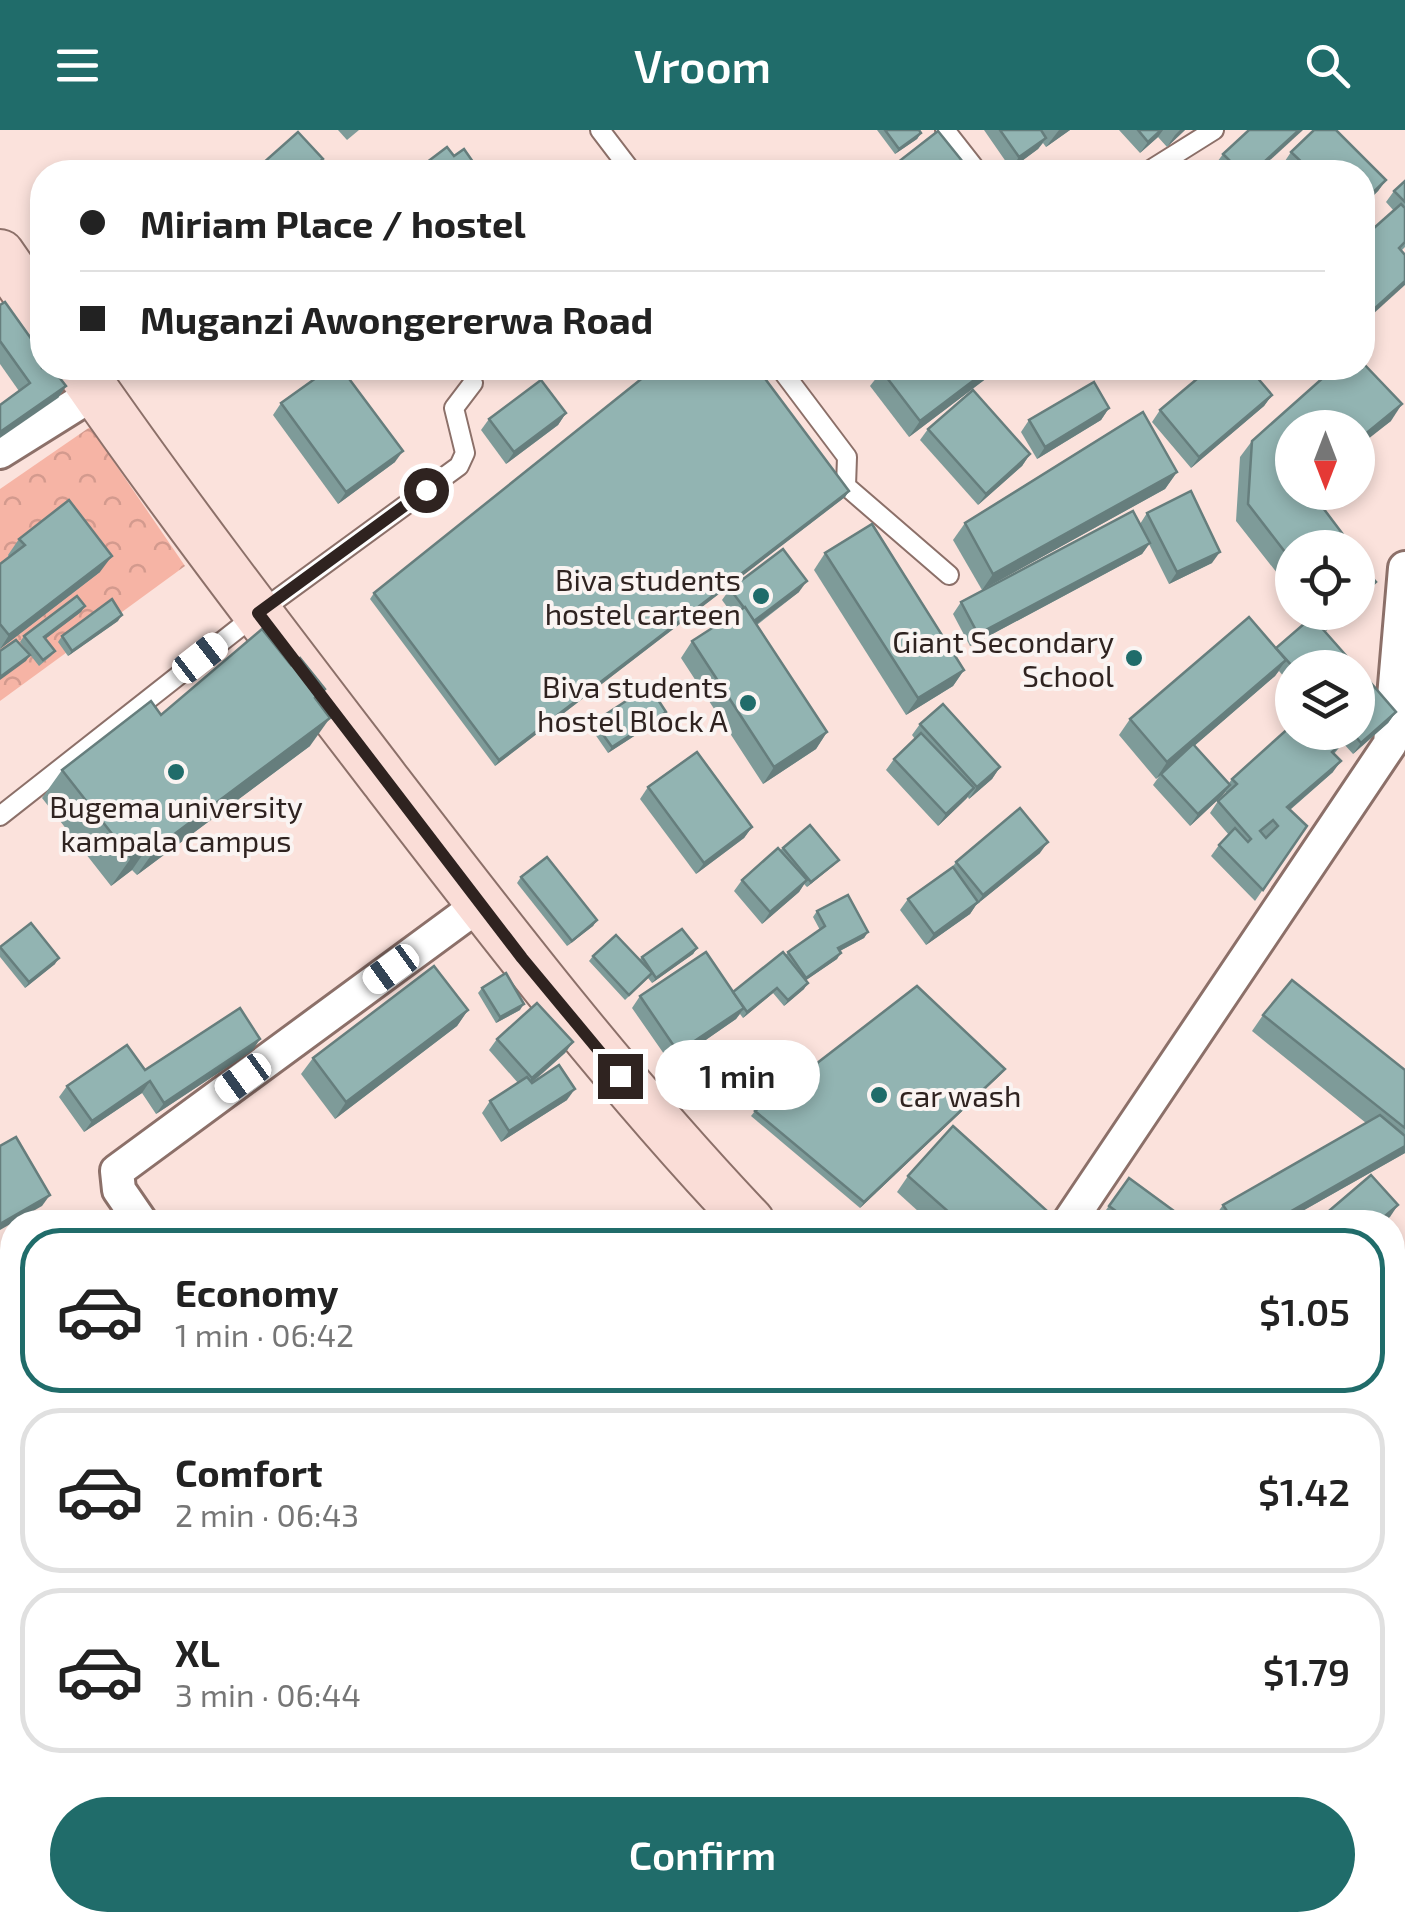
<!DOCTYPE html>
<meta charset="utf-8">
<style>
:root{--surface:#fff;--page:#f6f6f6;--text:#222;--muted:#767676;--line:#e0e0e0;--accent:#206c6a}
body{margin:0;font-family:"Exo 2",sans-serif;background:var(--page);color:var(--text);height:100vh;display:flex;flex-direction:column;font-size:38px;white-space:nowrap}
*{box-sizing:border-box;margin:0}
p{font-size:32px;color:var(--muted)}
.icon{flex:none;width:55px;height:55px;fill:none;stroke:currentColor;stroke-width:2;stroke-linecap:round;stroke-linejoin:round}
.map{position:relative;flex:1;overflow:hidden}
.details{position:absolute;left:0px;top:1080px;width:1405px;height:722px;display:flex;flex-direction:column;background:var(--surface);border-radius:40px 40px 0 0;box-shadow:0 5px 15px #0003}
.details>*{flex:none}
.top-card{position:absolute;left:30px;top:30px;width:1345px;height:220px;border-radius:40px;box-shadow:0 5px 15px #0003;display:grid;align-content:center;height:220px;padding:0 50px;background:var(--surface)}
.needle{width:65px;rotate:180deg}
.buttons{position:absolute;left:1275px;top:280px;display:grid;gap:20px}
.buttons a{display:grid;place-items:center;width:100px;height:100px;border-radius:50%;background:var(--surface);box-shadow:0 5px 15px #0003;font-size:50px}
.end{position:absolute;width:45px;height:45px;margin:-22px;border:12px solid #2f2320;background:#fff;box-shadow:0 0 0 5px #fff}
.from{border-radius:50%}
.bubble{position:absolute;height:70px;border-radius:35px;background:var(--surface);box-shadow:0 5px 15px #0003;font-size:32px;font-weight:600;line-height:70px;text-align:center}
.car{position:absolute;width:30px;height:60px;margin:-30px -15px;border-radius:12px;box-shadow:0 0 8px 2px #0007;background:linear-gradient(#fff 24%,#345 0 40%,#fff 0 76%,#345 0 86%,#fff 0)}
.top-card b{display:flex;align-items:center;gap:35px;height:95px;font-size:38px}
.top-card b+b{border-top:2px solid var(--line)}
.top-card i{width:25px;height:25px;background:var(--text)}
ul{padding:18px 0 0;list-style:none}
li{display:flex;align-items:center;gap:30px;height:165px;margin:0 20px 15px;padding:0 30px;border:5px solid var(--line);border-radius:40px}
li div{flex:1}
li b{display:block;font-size:38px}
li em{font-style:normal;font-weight:600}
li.selected{border-color:var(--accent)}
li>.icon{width:90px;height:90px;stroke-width:1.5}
.button{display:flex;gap:20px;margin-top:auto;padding:20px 50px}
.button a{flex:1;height:115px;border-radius:60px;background:var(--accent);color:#fff;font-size:40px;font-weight:600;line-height:115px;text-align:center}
header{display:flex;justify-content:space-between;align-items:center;height:130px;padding:0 50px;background:var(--accent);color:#fff;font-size:45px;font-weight:600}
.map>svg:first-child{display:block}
</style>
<header><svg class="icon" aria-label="menu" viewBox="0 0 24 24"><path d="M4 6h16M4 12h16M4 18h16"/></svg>Vroom<svg class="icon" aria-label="search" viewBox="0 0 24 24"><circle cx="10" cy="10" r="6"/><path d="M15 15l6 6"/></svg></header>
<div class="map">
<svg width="1405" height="1801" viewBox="0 0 1405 1801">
<defs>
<pattern id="forest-crowns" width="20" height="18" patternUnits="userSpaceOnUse" patternTransform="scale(2.5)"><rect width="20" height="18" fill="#f6b4a5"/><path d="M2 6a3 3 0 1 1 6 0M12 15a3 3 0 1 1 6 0" fill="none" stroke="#d39a8e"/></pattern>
</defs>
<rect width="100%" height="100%" fill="#fbe2dc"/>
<polygon fill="url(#forest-crowns)" points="90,297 185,436 0,571 0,359"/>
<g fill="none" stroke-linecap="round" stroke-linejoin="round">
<defs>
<g id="lane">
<polyline points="600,0 632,42"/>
<polyline points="945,0 978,42"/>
<polyline points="1147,42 1214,0"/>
<polyline points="780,238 847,327 846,356 949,445"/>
<polyline points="0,686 258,483 459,336 465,323 454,278 473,253"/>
</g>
<g id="street">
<polyline points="0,322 96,262"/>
<polyline points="141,1092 119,1060 117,1041 480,774"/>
<polyline points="1069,1092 1390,614 1405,438"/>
<polyline points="0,1462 12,1481"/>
<polyline points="1392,1516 1405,1496"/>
<polyline points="0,1778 12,1769"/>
<polyline points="239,1790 251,1801"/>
<polyline points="326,1801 335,1790"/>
</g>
<g id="secondary">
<polyline points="0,124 42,185"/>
<path d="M79,238C176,378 281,514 385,650C502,802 618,953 750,1092"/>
<polyline points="1392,1677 1405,1687"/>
</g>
</defs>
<use href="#lane" stroke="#8c7069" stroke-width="22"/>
<use href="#street" stroke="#8c7069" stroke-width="38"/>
<use href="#secondary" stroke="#8c7069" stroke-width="52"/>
<use href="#lane" stroke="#fff" stroke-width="18"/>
<use href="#street" stroke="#fff" stroke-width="32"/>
<use href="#secondary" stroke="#faddd7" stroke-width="48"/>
</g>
<g fill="#7e9b99">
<polygon points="338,0 359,0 347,10"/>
<polygon points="877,0 919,0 921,3 917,9 895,24"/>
<polygon points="984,0 1070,0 1046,17 1043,13 1038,19 1011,39"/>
<polygon points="1119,0 1185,0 1167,17 1158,7 1140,23"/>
<polygon points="1314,0 1336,0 1386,50 1378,61 1362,77 1362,42 1292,42 1283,34 1291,22"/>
<polygon points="1223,24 1257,42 1222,42 1215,35"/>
<polygon points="1405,51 1405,117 1401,121 1374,98 1394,81 1386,72 1394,61"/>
<polygon points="0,175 66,256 58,268 19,261 0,234"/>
<polygon points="235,238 261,238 245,250"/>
<polygon points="884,238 1000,238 909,307 870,256"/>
<polygon points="1210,238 1256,238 1252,242 1272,265 1264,276 1191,338 1152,292 1160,280"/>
<polygon points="281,273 395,332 338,374 273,285"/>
<polygon points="1109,278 1101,290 1037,329 1021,302 1029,290"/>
<polygon points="566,283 558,295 506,334 481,300 489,289"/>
<polygon points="1391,291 1292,362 1292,462 1236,391 1240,327 1252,311"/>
<polygon points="928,299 1030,324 1022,336 978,375 920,310"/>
<polygon points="1177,342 1165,359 982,460 953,410 965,393"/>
<polygon points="849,361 845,367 495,636 370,469 374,463"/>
<polygon points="1147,383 1212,433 1169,454 1149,414 1142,424 970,516 953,484 961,472 1140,394"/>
<polygon points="19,409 100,442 0,519 0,434 9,427 8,425"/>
<polygon points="825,423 964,540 953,556 906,585 814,440"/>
<polygon points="730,459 799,462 757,495 827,602 816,619 763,654 681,528 692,511 733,485 722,470"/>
<polygon points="81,482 45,509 55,521 51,526 39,536 20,512 24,506"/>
<polygon points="1310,482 1346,482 1326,501"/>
<polygon points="118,491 68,526 58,512 62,506"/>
<polygon points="1276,518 1357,538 1292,538 1292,556 1279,541 1275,546 1194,616 1229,653 1232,649 1292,602 1358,602 1396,582 1388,593 1353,624 1343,613 1334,624 1333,642 1290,680 1307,696 1255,771 1211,726 1219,715 1229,705 1210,683 1218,671 1227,663 1226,662 1190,696 1153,655 1160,645 1156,649 1119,605 1130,589"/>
<polygon points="291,535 325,559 317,571 310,616 137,745 132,740 111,756 42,668 62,640 161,585"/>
<polygon points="662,588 608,623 590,597 594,592"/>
<polygon points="920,594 1000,637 992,649 969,669 968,667 938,696 886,640 894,629 915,609 912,605"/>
<polygon points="648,657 752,697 744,708 696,744 640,669"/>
<polygon points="783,718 834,735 807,757 804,754 799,762 762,794 734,761 742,750"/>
<polygon points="1040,723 976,775 970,784 926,815 900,780 908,769 951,739 956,732"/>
<polygon points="521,747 597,790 593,796 567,816 517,753"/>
<polygon points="817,781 868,802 864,808 840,821 837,829 806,850 804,859 784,876 773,863 743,888 740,884 736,889 671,934 632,878 640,866 733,862 820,800 813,787"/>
<polygon points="0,817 55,834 25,858 0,827"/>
<polygon points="697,818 693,824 652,853 648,848 625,870 589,831 593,826 639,830 642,827"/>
<polygon points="482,858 520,880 496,893 478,863"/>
<polygon points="468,880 457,896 335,989 301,944 313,928"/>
<polygon points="1263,885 1405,940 1405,1023 1283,1092 1219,1092 1215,1086 1223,1075 1366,993 1252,901"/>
<polygon points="497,909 573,912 565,923 532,953 567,970 501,1012 482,983 490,971 518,953 489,920"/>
<polygon points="253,920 156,984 142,963 84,1002 59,967 67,956"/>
<polygon points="1005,939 1001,944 860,1078 751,986 755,981"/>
<polygon points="908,1046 1046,1080 1038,1092 930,1092 897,1062"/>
<polygon points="1129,1048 1189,1092 1108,1092 1101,1087"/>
<polygon points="1405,1144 1405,1164 1396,1157"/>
<polygon points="1403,1229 1405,1229 1405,1279 1392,1277 1395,1240"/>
<polygon points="12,1249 12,1422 11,1423 0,1406 0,1257"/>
<polygon points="12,1562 12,1601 11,1603 9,1600 0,1609 0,1572"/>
<polygon points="168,1790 190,1790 179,1801"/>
<polygon points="663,1790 774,1790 768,1801 659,1801 657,1800"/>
<polygon points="1150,1790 1174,1790 1167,1800"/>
</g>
<g fill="#667e7d">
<polygon points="1059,0 1070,0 1046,17"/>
<polygon points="1161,0 1163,0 1158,7 1140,23 1148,12"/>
<polygon points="1180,0 1185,0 1167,17 1175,5"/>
<polygon points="1299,0 1303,0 1257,42 1253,42"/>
<polygon points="921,3 917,9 895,24 899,19"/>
<polygon points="1046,8 1038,19 1011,39 1019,27"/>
<polygon points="1386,50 1378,61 1362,77 1362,73"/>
<polygon points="1405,151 1405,155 1362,194 1362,190"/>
<polygon points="255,238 261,238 245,250 253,239"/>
<polygon points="990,238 1000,238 909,307 920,291"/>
<polygon points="66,256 58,268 0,308 0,302"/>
<polygon points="1272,265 1264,276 1191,338 1199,327"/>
<polygon points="1402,274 1391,291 1358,317 1358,310"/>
<polygon points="1109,278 1101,290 1037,329 1045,317"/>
<polygon points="566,283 558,295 506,334 514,322"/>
<polygon points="403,321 395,332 338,374 346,362"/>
<polygon points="1030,324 1022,336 978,375 986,364"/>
<polygon points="1177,342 1165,359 982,460 993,444"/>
<polygon points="849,361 845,367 495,636 499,630"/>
<polygon points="1150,413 1142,424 970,516 978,504"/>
<polygon points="1220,422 1212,433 1169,454 1177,442"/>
<polygon points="112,426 100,442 0,519 9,505"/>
<polygon points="807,451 799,462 746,502 754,491"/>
<polygon points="1376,452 1368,464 1358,473 1358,468"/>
<polygon points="85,476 81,482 40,513 44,507"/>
<polygon points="1341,482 1346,482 1326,501 1333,489"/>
<polygon points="122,485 118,491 68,526 72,521"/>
<polygon points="30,525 26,531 0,550 0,547"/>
<polygon points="1286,530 1275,546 1156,649 1167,632"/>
<polygon points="964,540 953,556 906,585 918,568"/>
<polygon points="666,582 662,588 608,623 612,617"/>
<polygon points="1396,582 1388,593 1353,624 1361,613"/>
<polygon points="330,588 310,616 137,745 157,717"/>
<polygon points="827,602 816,619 763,654 774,637"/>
<polygon points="1341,631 1333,642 1279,689 1287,677"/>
<polygon points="1000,637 992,649 969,669 977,657"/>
<polygon points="1230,655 1222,666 1190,696 1198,684"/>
<polygon points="974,658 966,669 938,696 946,684"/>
<polygon points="752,697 744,708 696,744 704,733"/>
<polygon points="152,711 132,740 111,756 131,728"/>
<polygon points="1048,712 1040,723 976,775 970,784 926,815 934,804 977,773 983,765"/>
<polygon points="839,730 834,735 807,757 811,752"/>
<polygon points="807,750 799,762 762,794 770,782"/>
<polygon points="597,790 593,796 567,816 572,811"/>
<polygon points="868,802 864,808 834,824 838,818"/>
<polygon points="697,818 693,824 652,853 656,848"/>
<polygon points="841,823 837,829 802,853 806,848"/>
<polygon points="59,828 55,834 25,858 29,852"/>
<polygon points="808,853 804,859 784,876 788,870"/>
<polygon points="777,858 773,863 743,888 747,882"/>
<polygon points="524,874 520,880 496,893 500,887"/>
<polygon points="744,878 736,889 671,934 678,922"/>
<polygon points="468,880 457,896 335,989 346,972"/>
<polygon points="260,909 253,920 156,984 164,973"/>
<polygon points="573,912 565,923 524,959 532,948"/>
<polygon points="1005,939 1001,944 860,1078 864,1072"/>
<polygon points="150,951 142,963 84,1002 92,991"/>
<polygon points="575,959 567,970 501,1012 509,1001"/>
<polygon points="1405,1016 1405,1023 1283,1092 1272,1092"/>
<polygon points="50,1065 42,1076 0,1100 0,1094"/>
<polygon points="1398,1075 1390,1087 1383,1092 1378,1092"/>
<polygon points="12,1206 12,1214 0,1224 0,1216"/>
<polygon points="1399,1266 1405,1266 1405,1279 1392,1277"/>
<polygon points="1405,1424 1399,1434 1392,1440 1392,1435"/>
<polygon points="12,1679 12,1687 0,1696 0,1688"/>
<polygon points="12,1738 12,1742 0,1753 0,1748"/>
</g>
<g fill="#92b4b2" stroke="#667e7d" stroke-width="2.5" fill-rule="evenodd">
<polygon points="885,0 919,0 921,3 899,19"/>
<polygon points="1000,0 1041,0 1046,8 1019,27"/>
<polygon points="1138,0 1161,0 1148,12"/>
<polygon points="1249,0 1299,0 1253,42 1241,42 1223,24"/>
<polygon points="1314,0 1336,0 1386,50 1362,73 1362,42 1312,42 1291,22"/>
<polygon points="938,1 971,42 899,42 893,36"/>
<polygon points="298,2 323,29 308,42 253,42"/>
<polygon points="447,17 454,26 464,19 480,42 414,42"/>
<polygon points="1405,51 1405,72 1394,61"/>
<polygon points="1401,74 1405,78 1405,112 1399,118 1405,125 1405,151 1362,190 1362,89 1364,88 1374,98"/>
<polygon points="5,172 42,224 42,238 52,238 66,256 0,302 0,275 30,253 0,211 0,175"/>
<polygon points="1362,232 1402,274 1358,310 1358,298 1292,298 1292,362 1311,362 1351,415 1349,418 1292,418 1292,431 1248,374 1252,311 1334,238 1362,238"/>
<polygon points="330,238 341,238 403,321 346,362 281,273"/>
<polygon points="655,238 757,238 849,361 499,630 374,463"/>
<polygon points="884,238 990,238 920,291 881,240"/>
<polygon points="1210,238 1249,238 1272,265 1199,327 1160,280"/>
<polygon points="541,250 566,283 514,322 489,289"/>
<polygon points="1094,252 1109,278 1045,317 1029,290"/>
<polygon points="973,260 1030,324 986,364 928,299"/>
<polygon points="1143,282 1177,342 993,444 965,393"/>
<polygon points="1191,361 1220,422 1177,442 1147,383"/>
<polygon points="69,370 112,426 9,505 0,494 0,434 25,415 19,409"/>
<polygon points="1133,381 1150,413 978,504 961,472"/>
<polygon points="872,394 964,540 918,568 825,423"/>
<polygon points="783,419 807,451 754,491 730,459"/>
<polygon points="1358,432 1376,452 1358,468"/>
<polygon points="77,466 85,476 44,507 55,521 43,530 24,506"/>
<polygon points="112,469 122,485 72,521 62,506"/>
<polygon points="745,477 827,602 774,637 692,511"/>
<polygon points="1327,482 1341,482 1333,489"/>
<polygon points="1249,487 1286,530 1167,632 1130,589"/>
<polygon points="1312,487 1357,538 1294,538 1276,518"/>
<polygon points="262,499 291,535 300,528 325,559 315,568 330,588 157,717 152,711 131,728 62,640 151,571 161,585"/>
<polygon points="16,510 30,525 0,547 0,521"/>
<polygon points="1358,538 1396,582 1361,613 1352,602 1358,602"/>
<polygon points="649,556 666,582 612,617 594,592"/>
<polygon points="943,574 1000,637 977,657 920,594"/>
<path d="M1292,595V602H1337L1344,611L1332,622L1341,631L1287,677L1307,696L1263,760L1219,715L1235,698L1248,712L1251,709L1218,671L1237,654L1232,649ZM1273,690L1278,696L1266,708L1260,701Z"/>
<polygon points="921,603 974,658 946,684 894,629"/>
<polygon points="1193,614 1230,655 1198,684 1161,644"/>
<polygon points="697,622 752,697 704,733 648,657"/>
<polygon points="1020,678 1048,712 983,765 956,732"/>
<polygon points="810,695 839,730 811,752 783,718"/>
<polygon points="778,718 807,750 770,782 742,750"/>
<polygon points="547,727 597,790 572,811 521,747"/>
<polygon points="953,737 978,772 934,804 908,769"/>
<polygon points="848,765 868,802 838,818 841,823 806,848 788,822 825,796 817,781"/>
<polygon points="31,793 59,828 29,852 0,817"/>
<polygon points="682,799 697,818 656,848 642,827"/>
<polygon points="616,805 652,843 629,865 593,826"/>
<polygon points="706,822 744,878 678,922 640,866"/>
<polygon points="783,822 808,853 788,870 777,858 747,882 733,862"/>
<polygon points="434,836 468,880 346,972 313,928"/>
<polygon points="506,843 524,874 500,887 482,858"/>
<polygon points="1292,850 1405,940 1405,998 1263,885"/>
<polygon points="917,856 1005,939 864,1072 755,981"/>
<polygon points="537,873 573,912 532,948 497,909"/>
<polygon points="240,878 260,909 164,973 150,951 92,991 67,956 127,915 145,940"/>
<polygon points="559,935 575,959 509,1001 490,971 527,947 532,953"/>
<polygon points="1380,985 1405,1006 1405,1016 1272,1092 1234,1092 1223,1075"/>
<polygon points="953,996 1046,1080 1035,1092 942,1092 951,1084 908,1046"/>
<polygon points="16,1007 50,1065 0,1094 0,1016"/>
<polygon points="1371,1045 1398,1075 1378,1092 1316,1092"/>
<polygon points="1129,1048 1189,1092 1131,1092 1109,1076"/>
<polygon points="12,1137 12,1206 0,1216 0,1146"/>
<polygon points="1403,1229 1405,1229 1405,1266 1399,1266"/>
<polygon points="12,1249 12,1390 0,1371 0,1257"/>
<polygon points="1392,1291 1405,1300 1405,1315 1392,1331"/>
<polygon points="1392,1406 1405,1420 1405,1424 1392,1435"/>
<polygon points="12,1562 12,1594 0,1578 0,1572"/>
<polygon points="0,1588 9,1600 0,1607"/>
<polygon points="12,1610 12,1679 0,1688 0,1619"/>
<polygon points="12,1693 12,1738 0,1748 0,1703"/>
<polygon points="668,1790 774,1790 768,1801 670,1801 674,1793"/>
<polygon points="799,1790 804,1790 820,1801 791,1801"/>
<polygon points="896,1790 971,1790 987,1801 888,1801"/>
<polygon points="1192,1790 1224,1790 1218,1801 1186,1801"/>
<polygon points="1238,1790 1252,1801 1230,1801"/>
<polygon points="1271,1790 1283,1801 1263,1801"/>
<polygon points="1317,1790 1358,1790 1369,1801 1309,1801"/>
<polygon points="496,1794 502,1801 487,1801"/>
<polygon points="454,1795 459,1801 446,1801"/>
</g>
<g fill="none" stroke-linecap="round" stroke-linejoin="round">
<polyline stroke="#2f2320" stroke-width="12" points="426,360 258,483 522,828 620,946"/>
</g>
<g fill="#206c6a" stroke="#faf4f2" stroke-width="4">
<circle cx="761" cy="466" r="10"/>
<circle cx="1134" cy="528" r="10"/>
<circle cx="748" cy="573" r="10"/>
<circle cx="176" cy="642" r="10"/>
<circle cx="879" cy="965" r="10"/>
</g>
<g text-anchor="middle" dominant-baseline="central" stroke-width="8" stroke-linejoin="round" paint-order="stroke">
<g font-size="30" fill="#2f2320" stroke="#faf4f2" text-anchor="end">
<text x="741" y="449">Biva students<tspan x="741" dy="34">hostel carteen</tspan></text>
<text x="1114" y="511">Giant Secondary<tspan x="1114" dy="34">School</tspan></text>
<text x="728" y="556">Biva students<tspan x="728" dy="34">hostel Block A</tspan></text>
<text x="176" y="676" text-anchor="middle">Bugema university<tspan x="176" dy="34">kampala campus</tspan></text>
<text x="899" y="965" text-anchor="start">car wash</text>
</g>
</g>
</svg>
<div class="buttons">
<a><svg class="needle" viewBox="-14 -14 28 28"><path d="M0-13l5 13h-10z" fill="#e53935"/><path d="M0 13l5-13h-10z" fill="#767676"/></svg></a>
<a><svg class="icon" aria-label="locate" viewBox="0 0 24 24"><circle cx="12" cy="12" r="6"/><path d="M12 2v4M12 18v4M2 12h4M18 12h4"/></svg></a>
<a><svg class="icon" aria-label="layers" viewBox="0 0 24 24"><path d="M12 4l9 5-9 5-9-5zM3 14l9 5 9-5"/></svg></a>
</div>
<i class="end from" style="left:426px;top:360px"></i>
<i class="end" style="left:620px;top:946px"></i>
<div class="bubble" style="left:655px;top:910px;width:165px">1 min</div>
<i class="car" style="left:200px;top:528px;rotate:52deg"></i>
<i class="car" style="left:391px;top:839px;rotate:234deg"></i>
<i class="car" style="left:243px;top:948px;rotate:234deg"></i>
<div class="top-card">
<b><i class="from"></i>Miriam Place / hostel</b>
<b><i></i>Muganzi Awongererwa Road</b>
</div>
<section class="details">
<ul>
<li class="selected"><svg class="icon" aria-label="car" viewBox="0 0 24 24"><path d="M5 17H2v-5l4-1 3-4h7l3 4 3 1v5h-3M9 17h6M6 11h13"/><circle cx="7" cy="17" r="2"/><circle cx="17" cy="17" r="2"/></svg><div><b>Economy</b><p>1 min · 06:42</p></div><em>$1.05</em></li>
<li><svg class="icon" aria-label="car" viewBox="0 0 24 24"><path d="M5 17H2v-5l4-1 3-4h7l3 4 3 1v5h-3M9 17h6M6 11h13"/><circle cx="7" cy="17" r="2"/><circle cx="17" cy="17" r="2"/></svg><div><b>Comfort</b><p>2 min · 06:43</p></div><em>$1.42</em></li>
<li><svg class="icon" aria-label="car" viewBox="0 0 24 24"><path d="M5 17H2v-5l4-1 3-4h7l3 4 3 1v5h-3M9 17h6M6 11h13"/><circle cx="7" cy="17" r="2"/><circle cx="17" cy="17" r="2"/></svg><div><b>XL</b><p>3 min · 06:44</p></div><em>$1.79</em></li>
</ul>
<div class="button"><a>Confirm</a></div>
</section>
</div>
